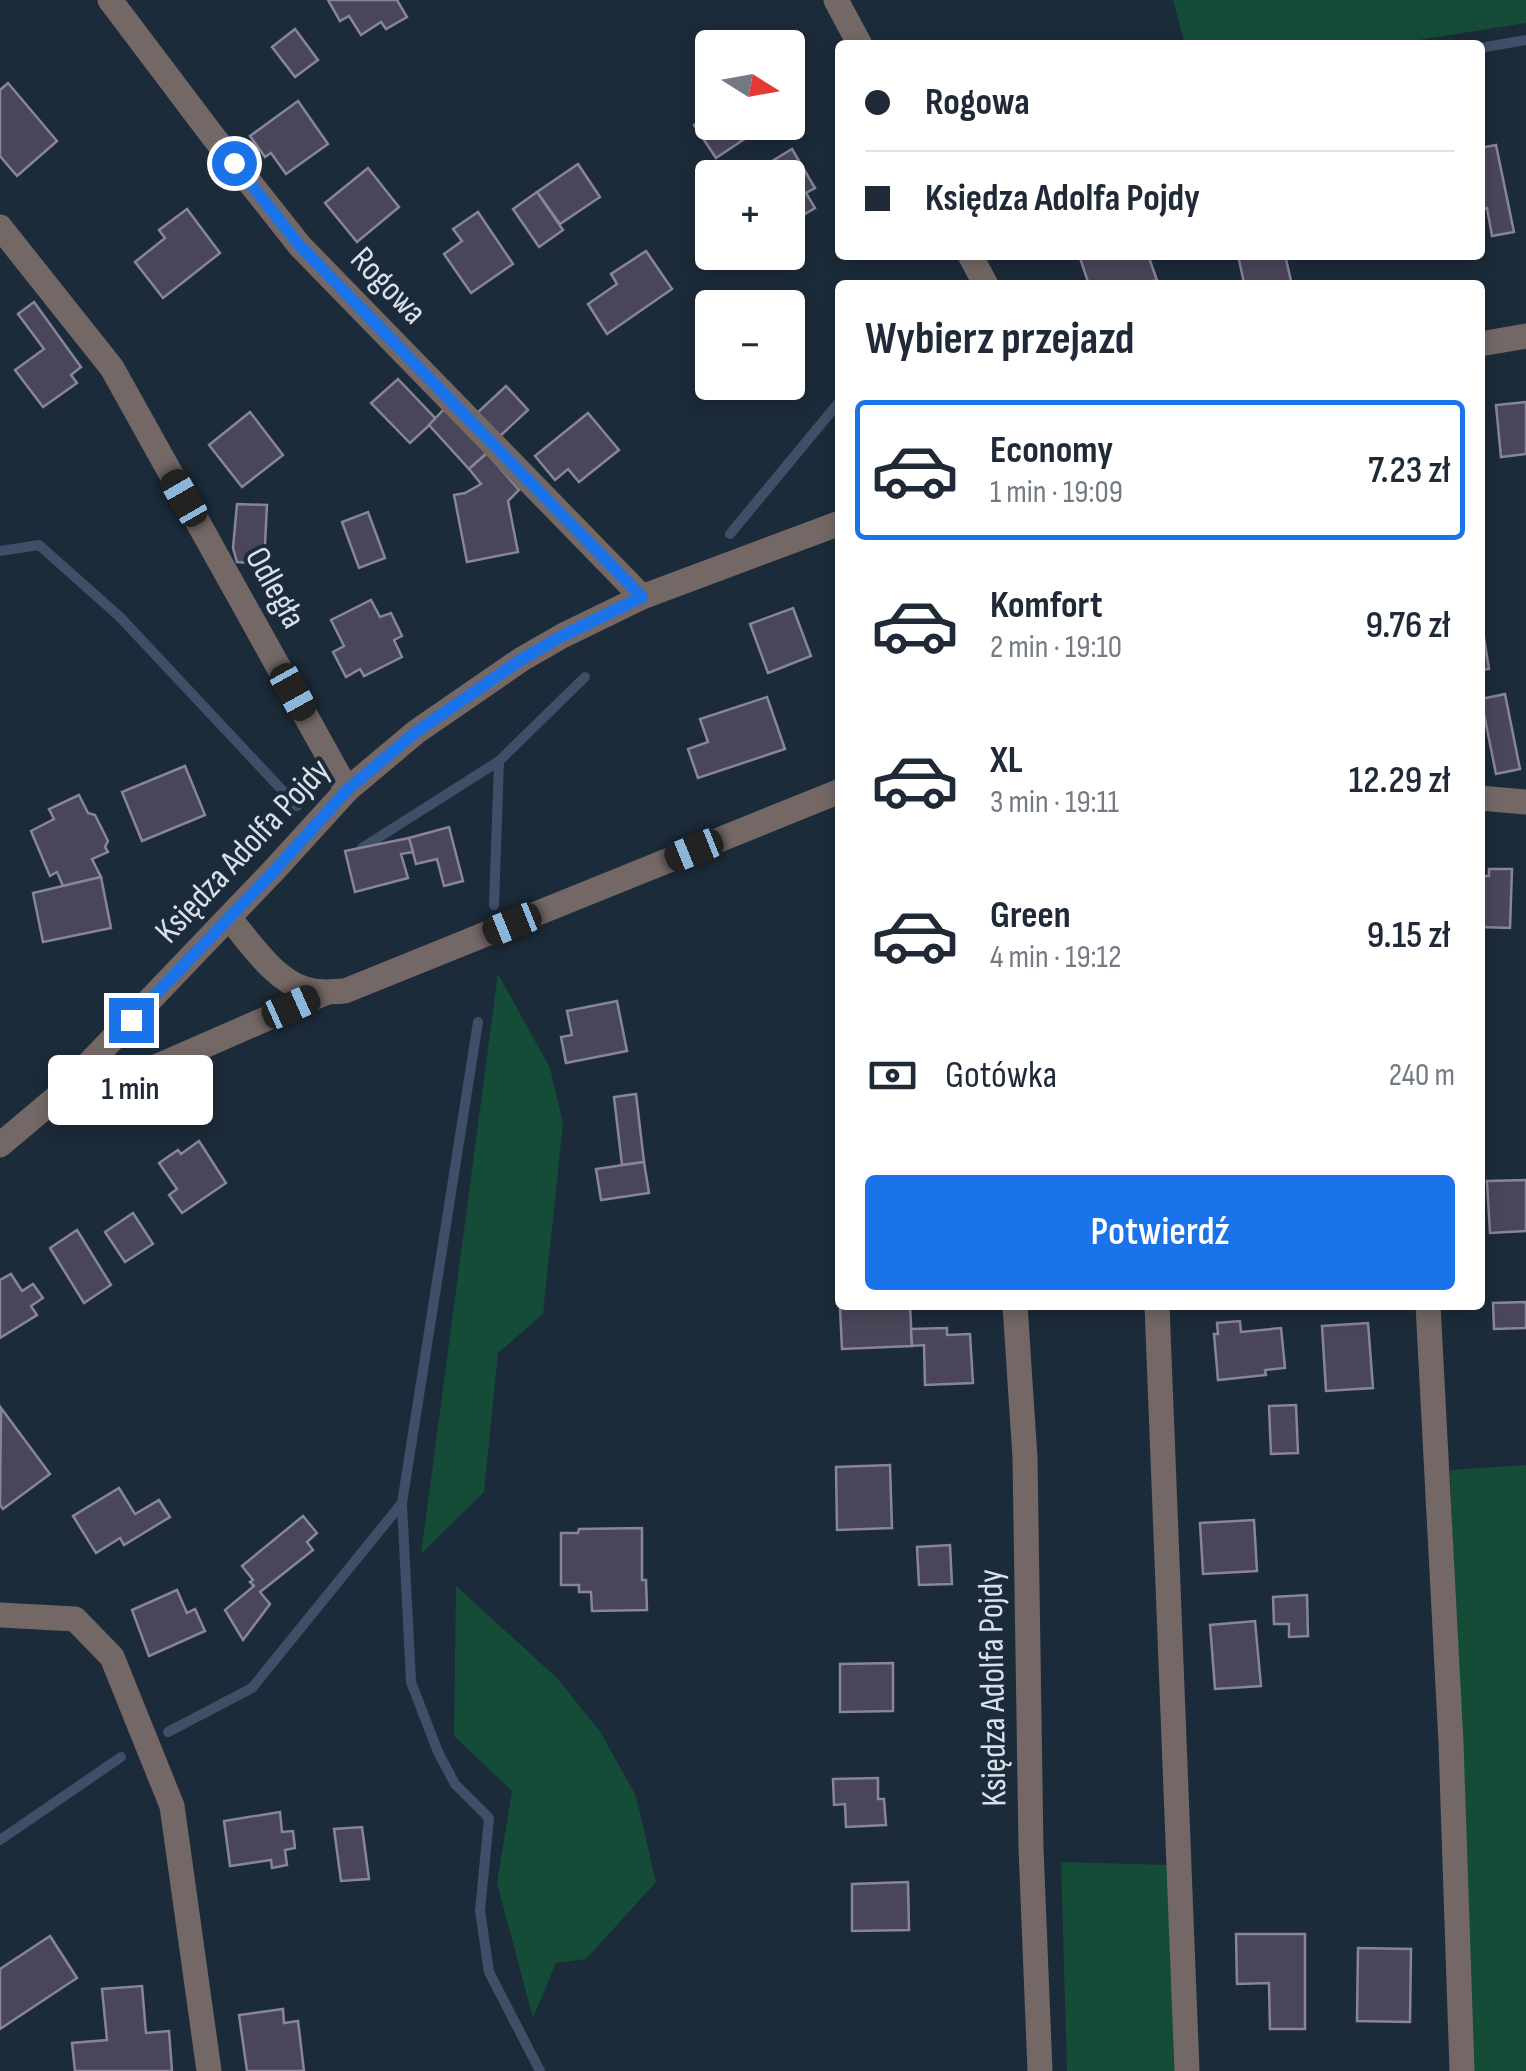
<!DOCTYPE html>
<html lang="pl">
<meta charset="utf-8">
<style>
:root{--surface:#fff;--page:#f6f6f7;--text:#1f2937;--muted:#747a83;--line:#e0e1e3;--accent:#1a73e8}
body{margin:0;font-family:"Sofia Sans Condensed",sans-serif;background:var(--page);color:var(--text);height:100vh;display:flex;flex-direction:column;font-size:38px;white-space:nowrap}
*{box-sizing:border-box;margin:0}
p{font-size:32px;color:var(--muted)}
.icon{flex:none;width:55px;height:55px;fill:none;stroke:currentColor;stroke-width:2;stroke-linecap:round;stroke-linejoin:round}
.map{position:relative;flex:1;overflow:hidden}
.drawer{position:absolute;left:835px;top:280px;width:650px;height:1030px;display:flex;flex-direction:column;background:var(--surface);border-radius:10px;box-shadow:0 5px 15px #0003}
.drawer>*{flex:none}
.hud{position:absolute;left:835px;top:40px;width:650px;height:220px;border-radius:10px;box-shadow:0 5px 15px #0003;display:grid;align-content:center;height:220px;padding:0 30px;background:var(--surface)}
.needle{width:65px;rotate:101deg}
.fabs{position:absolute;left:695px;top:30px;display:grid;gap:20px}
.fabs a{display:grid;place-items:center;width:110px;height:110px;border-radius:10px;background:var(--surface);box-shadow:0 5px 15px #0003;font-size:50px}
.end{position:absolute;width:45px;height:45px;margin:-22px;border:12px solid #1a73e8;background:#fff;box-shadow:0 0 0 5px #fff}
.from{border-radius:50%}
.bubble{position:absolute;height:70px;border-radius:10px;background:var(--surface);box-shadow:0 5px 15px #0003;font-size:32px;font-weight:600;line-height:70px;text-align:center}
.car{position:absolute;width:30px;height:60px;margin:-30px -15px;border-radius:12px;box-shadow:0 0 8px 2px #0007;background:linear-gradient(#222 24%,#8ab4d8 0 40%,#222 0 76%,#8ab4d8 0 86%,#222 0)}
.hud b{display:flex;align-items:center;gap:35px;height:95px;font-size:38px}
.hud b+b{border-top:2px solid var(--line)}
.hud i{width:25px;height:25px;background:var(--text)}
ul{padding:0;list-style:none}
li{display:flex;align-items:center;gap:30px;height:140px;margin:0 20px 15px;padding:0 10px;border:5px solid transparent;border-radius:10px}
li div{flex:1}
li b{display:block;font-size:38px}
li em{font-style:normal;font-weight:600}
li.selected{border-color:var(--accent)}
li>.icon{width:90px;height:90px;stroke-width:1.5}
h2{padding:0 30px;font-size:45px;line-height:120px}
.pay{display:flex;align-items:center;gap:25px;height:110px;padding:0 30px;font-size:38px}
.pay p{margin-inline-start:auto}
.button{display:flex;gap:20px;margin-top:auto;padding:20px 30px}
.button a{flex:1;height:115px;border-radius:10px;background:var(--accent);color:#fff;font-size:40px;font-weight:600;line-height:115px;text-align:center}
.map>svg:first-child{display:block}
</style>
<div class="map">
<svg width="1526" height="2071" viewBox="0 0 1526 2071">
<rect width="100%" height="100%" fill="#1c2b39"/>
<g fill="#144c37">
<polygon points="1173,0 1526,0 1526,23 1387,45 1185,45"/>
<polygon points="498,974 550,1068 563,1123 543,1314 498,1353 484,1492 421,1554"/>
<polygon points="1526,1465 1526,2071 1470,2071 1450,1470"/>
<polygon points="456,1586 557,1678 601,1733 636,1796 656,1882 586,1959 556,1963 533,2018 497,1883 512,1791 454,1736"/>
<polygon points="1061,1862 1168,1865 1179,2071 1067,2071"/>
</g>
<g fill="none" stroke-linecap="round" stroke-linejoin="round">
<g stroke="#404e67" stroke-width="10">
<polyline points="1480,48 1526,40"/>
<polyline points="730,534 840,401"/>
<polyline points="0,551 39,545 120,617 297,806"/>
<polyline points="362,848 499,761"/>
<polyline points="494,905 499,761 585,677"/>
<polyline points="402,1504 411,1682 438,1752 455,1784 489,1818 480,1911 489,1972 540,2071"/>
<polyline points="168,1732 252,1688 402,1503 478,1022"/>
<polyline points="0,1840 121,1757"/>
</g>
</g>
<g fill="#4a4659" stroke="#888499" stroke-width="2.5">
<polygon points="328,0 397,0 407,17 386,29 381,22 361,35 349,16 340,21"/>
<polygon points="295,29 318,60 295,77 272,47"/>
<polygon points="8,83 57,141 17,176 0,156 0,90"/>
<polygon points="298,101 328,144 286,174 271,153 265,157 250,136"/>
<polygon points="712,113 712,122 770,122 716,158 694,125"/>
<polygon points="1496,145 1514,232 1492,236 1487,208 1480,210 1480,148"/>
<polygon points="792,149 815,188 806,193 815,208 788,224 788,178 744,178"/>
<polygon points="578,164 600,197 560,224 537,192"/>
<polygon points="368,168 399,207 357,242 325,203"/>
<polygon points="537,192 563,230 539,247 513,209"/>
<polygon points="187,209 220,253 163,298 135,262 165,238 159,230"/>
<polygon points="478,212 513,264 471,293 444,254 462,241 453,229"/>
<polygon points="646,251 672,289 607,334 588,304 617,284 611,274"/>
<polygon points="1079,255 1148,255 1157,280 1153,281 1155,285 1089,285"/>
<polygon points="1238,255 1285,255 1292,285 1237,285 1244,283"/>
<polygon points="34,302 81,367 71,375 77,383 43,407 15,370 44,349 18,314"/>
<polygon points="398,379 436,419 410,443 371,403"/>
<polygon points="506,386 528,410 499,437 477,413"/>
<polygon points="1526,402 1526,454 1501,457 1496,405"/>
<polygon points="445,408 487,453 469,469 429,425"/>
<polygon points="250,412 283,455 242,487 209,445"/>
<polygon points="588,413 619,450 579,482 568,469 555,480 535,456"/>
<polygon points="487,453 519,490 508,501 518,552 467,562 454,495 465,493 481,484 469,469"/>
<polygon points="237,504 267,505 264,564 237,562 233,548"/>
<polygon points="368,512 385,558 359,568 342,522"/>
<polygon points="371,600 380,617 391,613 402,636 394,640 402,657 364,676 360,669 346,677 333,652 344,646 331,620"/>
<polygon points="793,608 811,656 768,673 750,624"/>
<polygon points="1482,625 1489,669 1480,670 1480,626"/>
<polygon points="1505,694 1520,769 1496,774 1481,699"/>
<polygon points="767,697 785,749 698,778 688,749 708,742 700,719"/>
<polygon points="185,766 205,815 142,841 122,792"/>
<polygon points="79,795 88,813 95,815 108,841 105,847 108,852 92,859 101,877 63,886 57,872 50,876 31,831 54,819 49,809"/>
<polygon points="449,827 463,881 444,886 437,859 416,864 409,838"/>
<polygon points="409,838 413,852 401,854 408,878 355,892 345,851"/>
<polygon points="1489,869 1512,869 1510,928 1480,927 1480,876 1489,876"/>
<polygon points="101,877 111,928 43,942 33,893"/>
<polygon points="617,1001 627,1051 566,1063 561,1037 572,1035 567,1011"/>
<polygon points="636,1094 644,1162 622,1165 614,1097"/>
<polygon points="199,1141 226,1183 182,1213 169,1195 177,1189 159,1163 178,1150 181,1154"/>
<polygon points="644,1162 649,1193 601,1200 596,1169"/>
<polygon points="1526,1180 1526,1231 1490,1233 1487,1181"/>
<polygon points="133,1213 153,1244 125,1262 105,1232"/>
<polygon points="77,1230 111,1285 84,1303 50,1248"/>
<polygon points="11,1274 22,1291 33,1284 43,1298 31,1306 37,1315 0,1338 0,1280"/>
<polygon points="1526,1302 1526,1328 1494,1329 1493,1303"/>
<polygon points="910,1305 912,1346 842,1349 840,1308"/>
<polygon points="1240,1321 1241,1332 1281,1328 1285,1368 1265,1370 1266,1375 1218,1380 1214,1334 1218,1334 1217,1323"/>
<polygon points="1368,1323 1373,1388 1326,1391 1322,1326"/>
<polygon points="947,1328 947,1335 970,1334 973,1383 925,1385 924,1345 912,1346 911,1329"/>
<polygon points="1296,1405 1298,1453 1271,1454 1269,1406"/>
<polygon points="1,1408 50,1474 3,1509 0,1505"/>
<polygon points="890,1465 892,1528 837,1530 836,1467"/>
<polygon points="119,1488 135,1514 159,1500 170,1517 124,1545 120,1538 96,1553 73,1516"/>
<polygon points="303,1516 317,1533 307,1542 313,1550 260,1592 270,1604 243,1640 225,1610 254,1586 250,1582 253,1580 242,1566"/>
<polygon points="1254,1520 1257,1571 1203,1574 1200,1523"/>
<polygon points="642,1528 642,1580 646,1580 647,1610 592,1611 591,1592 579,1592 579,1585 561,1585 561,1533 578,1533 579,1529"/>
<polygon points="950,1545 952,1584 919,1585 917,1547"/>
<polygon points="177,1590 187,1613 195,1609 205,1631 149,1656 132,1610"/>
<polygon points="1307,1595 1308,1636 1289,1637 1289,1624 1274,1624 1273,1597"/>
<polygon points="1255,1621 1261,1686 1215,1689 1210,1625"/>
<polygon points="893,1663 893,1711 840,1712 840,1664"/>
<polygon points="878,1778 878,1799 884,1799 886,1825 846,1827 845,1804 834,1805 833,1779"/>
<polygon points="280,1812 282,1832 293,1831 295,1848 285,1850 287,1865 272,1868 271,1860 230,1866 224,1821"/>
<polygon points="362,1827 369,1879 341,1881 334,1829"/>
<polygon points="908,1882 909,1930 852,1931 852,1884"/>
<polygon points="1236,1934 1305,1934 1305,2029 1270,2029 1269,1983 1237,1984"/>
<polygon points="50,1936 77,1978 0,2029 0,1969"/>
<polygon points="1358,1948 1411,1949 1410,2022 1357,2021"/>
<polygon points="142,1986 146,2033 169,2031 172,2071 75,2071 72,2043 107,2040 102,1989"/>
<polygon points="283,2009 284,2023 298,2021 304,2071 247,2071 239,2015"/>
</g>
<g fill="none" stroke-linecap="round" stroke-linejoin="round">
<g stroke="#736865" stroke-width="25">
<polyline points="110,0 212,135 300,246 642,597"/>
<polyline points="836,0 860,45"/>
<polyline points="0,227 112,368 347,790"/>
<polyline points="970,255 986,285"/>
<polyline points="1480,344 1526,336"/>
<polyline points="1480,798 1526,802"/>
<path d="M229,918C250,942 273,979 305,989C318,993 331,992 345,991L840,791"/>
<polyline points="158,1066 325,993"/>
<polyline points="0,1145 57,1097 275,869 347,790 416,732 522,659 562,636 642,597 840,523"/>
<polyline points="1015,1305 1025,1458 1031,1848 1040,2071"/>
<polyline points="1157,1305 1187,2071"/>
<polyline points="1428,1305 1451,1743 1462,2071"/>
<polyline points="0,1615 75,1619 112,1657 172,1806 209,2071"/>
</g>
</g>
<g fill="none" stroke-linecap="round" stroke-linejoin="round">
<polyline stroke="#1a73e8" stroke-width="12" points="131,1020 276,869 347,790 416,732 522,659 562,636 642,597 300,246 234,163"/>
</g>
<g text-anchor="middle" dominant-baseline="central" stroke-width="8" stroke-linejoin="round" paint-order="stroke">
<g font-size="35" fill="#d7e1ea" stroke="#1c2b39">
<text transform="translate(388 286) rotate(46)">Rogowa</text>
<text transform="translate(275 588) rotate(61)">Odległa</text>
<text transform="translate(243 851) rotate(-47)">Księdza Adolfa Pojdy</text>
<text transform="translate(993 1688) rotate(-91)">Księdza Adolfa Pojdy</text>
</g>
</g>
</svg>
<div class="fabs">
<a><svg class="needle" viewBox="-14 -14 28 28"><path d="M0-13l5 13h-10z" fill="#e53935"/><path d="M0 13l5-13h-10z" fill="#747a83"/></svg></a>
<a>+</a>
<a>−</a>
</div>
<i class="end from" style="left:234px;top:163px"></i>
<i class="end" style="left:131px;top:1020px"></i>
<div class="bubble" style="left:48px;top:1055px;width:165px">1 min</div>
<i class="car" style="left:184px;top:498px;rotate:330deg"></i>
<i class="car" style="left:293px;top:692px;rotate:151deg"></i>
<i class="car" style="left:694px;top:850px;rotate:248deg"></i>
<i class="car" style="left:512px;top:924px;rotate:248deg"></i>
<i class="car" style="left:291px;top:1007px;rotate:66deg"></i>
<div class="hud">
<b><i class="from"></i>Rogowa</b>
<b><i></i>Księdza Adolfa Pojdy</b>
</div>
<section class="drawer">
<h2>Wybierz przejazd</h2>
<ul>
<li class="selected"><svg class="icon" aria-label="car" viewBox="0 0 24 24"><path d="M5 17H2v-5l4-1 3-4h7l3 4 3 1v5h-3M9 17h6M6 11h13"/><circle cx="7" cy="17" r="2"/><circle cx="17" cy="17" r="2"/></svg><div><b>Economy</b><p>1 min · 19:09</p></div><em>7.23 zł</em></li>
<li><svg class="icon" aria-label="car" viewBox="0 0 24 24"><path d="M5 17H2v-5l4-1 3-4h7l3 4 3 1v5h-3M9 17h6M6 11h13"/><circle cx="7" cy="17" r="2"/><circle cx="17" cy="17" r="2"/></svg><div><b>Komfort</b><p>2 min · 19:10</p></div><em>9.76 zł</em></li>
<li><svg class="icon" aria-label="car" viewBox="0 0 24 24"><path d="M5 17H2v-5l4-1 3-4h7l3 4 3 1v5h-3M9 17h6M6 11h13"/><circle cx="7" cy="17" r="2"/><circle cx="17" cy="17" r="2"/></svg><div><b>XL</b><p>3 min · 19:11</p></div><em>12.29 zł</em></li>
<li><svg class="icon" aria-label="car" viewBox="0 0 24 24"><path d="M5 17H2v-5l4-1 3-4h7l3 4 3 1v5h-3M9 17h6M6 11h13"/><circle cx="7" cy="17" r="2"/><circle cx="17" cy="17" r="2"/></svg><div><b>Green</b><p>4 min · 19:12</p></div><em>9.15 zł</em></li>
</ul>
<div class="pay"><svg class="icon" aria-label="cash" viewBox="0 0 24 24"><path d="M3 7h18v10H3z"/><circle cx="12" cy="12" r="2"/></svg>Gotówka<p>240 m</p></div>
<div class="button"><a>Potwierdź</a></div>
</section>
</div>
